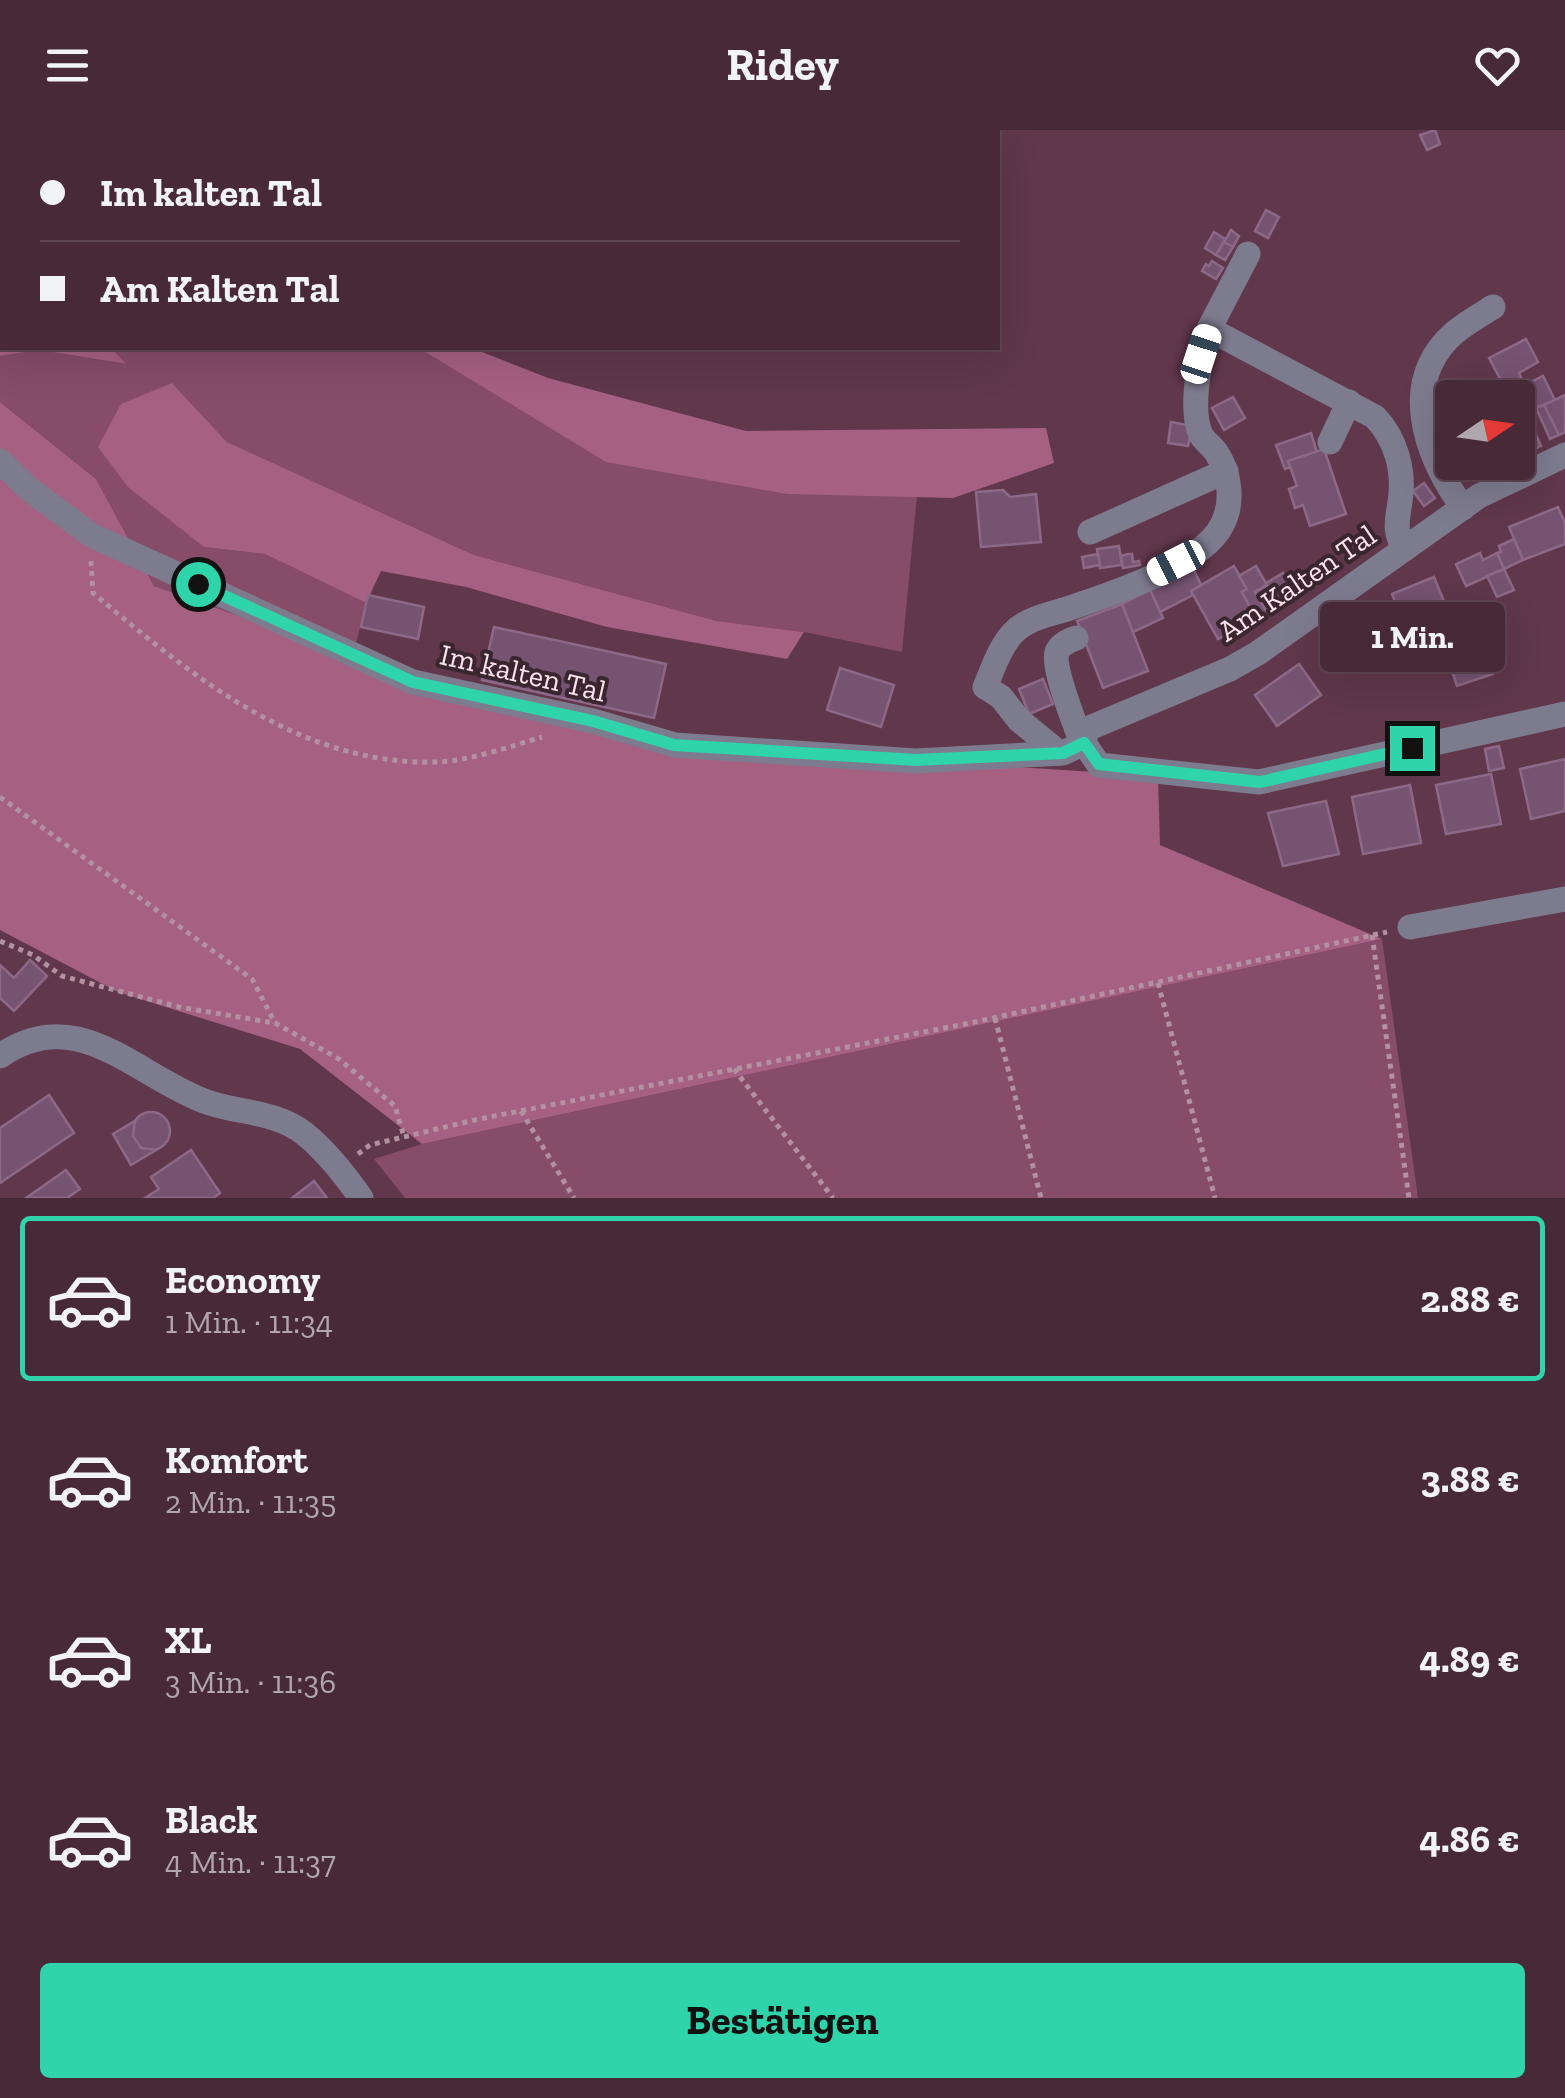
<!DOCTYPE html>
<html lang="de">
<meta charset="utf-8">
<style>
:root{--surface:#482938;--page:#4f3140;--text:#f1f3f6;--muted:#b1a6ae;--line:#604553;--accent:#2fd4aa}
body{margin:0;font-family:"Zilla Slab",serif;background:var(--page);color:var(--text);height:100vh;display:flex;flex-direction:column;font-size:38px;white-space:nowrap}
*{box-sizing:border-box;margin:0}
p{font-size:32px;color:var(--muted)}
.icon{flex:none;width:55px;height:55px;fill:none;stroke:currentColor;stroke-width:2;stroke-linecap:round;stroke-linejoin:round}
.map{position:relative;height:1068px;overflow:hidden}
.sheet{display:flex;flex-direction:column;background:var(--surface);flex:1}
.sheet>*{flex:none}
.top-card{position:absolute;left:0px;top:0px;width:1000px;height:220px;box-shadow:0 10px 40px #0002,0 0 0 2px var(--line);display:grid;align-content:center;height:220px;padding:0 40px;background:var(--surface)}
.needle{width:65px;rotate:77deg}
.controls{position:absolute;left:1435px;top:250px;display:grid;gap:20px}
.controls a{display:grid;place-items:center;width:100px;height:100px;border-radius:10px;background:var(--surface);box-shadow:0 10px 40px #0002,0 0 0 2px var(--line);font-size:50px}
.end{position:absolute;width:45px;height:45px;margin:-22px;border:12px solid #2fd4aa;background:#111;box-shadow:0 0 0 5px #111}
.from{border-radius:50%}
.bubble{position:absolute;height:70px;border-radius:10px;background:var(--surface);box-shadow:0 10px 40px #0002,0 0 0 2px var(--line);font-size:32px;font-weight:700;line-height:70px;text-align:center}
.car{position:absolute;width:30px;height:60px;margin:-30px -15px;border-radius:12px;box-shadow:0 0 8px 2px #0007;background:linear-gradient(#fff 24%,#345 0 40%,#fff 0 76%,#345 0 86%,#fff 0)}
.top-card b{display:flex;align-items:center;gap:35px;height:95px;font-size:38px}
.top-card b+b{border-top:2px solid var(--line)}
.top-card i{width:25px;height:25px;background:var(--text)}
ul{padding:18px 0 0;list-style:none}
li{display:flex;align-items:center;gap:30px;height:165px;margin:0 20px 15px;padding:0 20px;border:5px solid transparent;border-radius:10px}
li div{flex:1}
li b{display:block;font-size:38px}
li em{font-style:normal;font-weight:700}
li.selected{border-color:var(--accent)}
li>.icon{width:90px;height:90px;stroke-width:1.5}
.primary-button{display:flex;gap:20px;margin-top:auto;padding:20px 40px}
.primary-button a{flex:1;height:115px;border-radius:10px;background:var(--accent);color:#111;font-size:40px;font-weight:700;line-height:115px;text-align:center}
header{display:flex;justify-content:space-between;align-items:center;height:130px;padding:0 40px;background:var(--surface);font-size:45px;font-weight:700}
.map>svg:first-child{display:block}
</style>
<header><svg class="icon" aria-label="menu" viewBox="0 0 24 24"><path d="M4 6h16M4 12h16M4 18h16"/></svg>Ridey<svg class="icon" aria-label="heart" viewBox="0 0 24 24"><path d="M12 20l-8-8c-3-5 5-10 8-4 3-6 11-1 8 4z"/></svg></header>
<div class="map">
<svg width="1565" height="1068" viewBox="0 0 1565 1068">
<rect width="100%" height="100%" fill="#60374b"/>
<g fill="#864c68">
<polygon points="0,0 135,0 138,2 2,2 2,121"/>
<polygon points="111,218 419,218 787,364 917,365 902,522 804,502 717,491 474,425 227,312 172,253 204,417 265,424 366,473 353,526 154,456 96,349 0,272 0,226 39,220 124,234"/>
<polygon points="1382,809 1418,1068 405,1068 374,1029 422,1014"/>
</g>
<g fill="#a66082">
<polygon points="0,119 2,218 111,218 126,234 39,220 0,226"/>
<polygon points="419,218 472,218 548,248 746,301 1046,298 1054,333 953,368 787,364 606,332"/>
<polygon points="172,253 227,312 474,425 717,491 804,502 787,529 607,497 466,457 381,441 366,473 265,424 204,417 128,357 98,317 121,274"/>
<polygon points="0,272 96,349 154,456 353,526 701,617 1158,646 1160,715 1382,809 422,1014 300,919 118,862 0,800"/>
</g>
<g fill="#755371" stroke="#8d6988" stroke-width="2.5">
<polygon points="1435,0 1440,14 1427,20 1420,5"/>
<polygon points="1266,80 1279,87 1268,108 1255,101"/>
<polygon points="1231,100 1239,106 1233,117 1224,112"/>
<polygon points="1214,102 1225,109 1216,125 1205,118"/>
<polygon points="1224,112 1233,117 1225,130 1216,125"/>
<polygon points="1212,131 1223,138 1216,149 1202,141 1206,134 1209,136"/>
<polygon points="1526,209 1538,232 1519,243 1523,251 1506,260 1489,228"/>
<polygon points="1543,246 1555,270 1536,278 1525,255"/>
<polygon points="1527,261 1532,269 1518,276 1518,268 1513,268"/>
<polygon points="1565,265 1565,302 1559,305 1544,275"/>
<polygon points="1233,267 1245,288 1224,300 1212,278"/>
<polygon points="1522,274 1541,316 1518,327 1518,276"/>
<polygon points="1544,275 1559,305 1550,309 1536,278"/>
<polygon points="1171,292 1192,296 1188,316 1168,313"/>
<polygon points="1311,303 1317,322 1288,331 1291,337 1285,339 1276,315"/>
<polygon points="1324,319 1346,384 1310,396 1303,375 1295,378 1289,359 1297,356 1288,331"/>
<polygon points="1464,332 1505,332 1471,349"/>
<polygon points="1424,353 1435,368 1424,376 1413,361"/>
<polygon points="1003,360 1010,367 1036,364 1041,412 981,417 976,362"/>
<polygon points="1558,377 1565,393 1565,414 1523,430 1509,397"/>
<polygon points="1514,409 1523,430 1504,439 1497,423 1501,422 1499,416"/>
<polygon points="1119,416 1122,435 1100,438 1097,419"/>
<polygon points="1480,423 1483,430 1497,423 1504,439 1466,456 1456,434"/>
<polygon points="1098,424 1100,435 1084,438 1082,427"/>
<polygon points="1128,424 1132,424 1133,432 1139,431 1140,435 1123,438 1121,426"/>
<polygon points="1234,436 1247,459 1242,462 1256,488 1218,509 1191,461"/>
<polygon points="1256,436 1267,455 1255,462 1267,482 1256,488 1242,462 1247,459 1239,446"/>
<polygon points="1193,438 1201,455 1191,461 1193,465 1160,482 1150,460"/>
<polygon points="1504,439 1514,460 1497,467 1487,446"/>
<polygon points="1283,443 1296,465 1278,475 1266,453"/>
<polygon points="1434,447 1457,503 1415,521 1392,464"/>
<polygon points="1267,455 1278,475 1267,482 1255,462"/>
<polygon points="1150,460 1163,488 1133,502 1122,474"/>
<polygon points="368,465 424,477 418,509 361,497"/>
<polygon points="1122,474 1148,541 1103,558 1077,491"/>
<polygon points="494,497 666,534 654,588 482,550"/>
<polygon points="1484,517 1493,544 1457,556 1448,529"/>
<polygon points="1299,534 1321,565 1277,596 1255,565"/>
<polygon points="840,538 894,555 881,597 827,580"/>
<polygon points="1043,549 1053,574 1029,584 1019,559"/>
<polygon points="1499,616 1504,638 1489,641 1485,619"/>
<polygon points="1565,629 1565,681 1531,689 1520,639"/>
<polygon points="1491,644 1501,694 1446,704 1436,655"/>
<polygon points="1410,655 1421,713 1363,724 1352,667"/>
<polygon points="1326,671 1339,724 1283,736 1268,683"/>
<polygon points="30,830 47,846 14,881 0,868 0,835 14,848"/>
<polygon points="49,965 74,1003 0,1053 0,998"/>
<circle cx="151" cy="1001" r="19"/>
<polygon points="135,991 133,1006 141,1018 156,1020 131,1035 113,1004"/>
<polygon points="191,1020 220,1063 213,1068 145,1068 159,1059 151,1047"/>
<polygon points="66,1040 80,1059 67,1068 26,1068"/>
<polygon points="314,1051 327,1068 292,1068"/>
</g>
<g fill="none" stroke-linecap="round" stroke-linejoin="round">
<g stroke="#b291a0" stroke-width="5" stroke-dasharray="5 5" stroke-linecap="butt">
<path d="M91,431L93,463C192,546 300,636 437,632C469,631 512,616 542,607"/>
<polyline points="0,667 252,849 275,893"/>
<polyline points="1372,805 1409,1068"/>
<polyline points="0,811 33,825 62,846 179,877 275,893 339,929 395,976 404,1007"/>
<polyline points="1158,853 1215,1068"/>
<polyline points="995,888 1041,1068"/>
<polyline points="734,939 833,1068"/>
<polyline points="521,981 574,1068"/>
<polyline points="358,1024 370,1015 479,989 970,893 1387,802"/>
</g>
<g stroke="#7d7b8e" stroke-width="25">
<polyline points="1209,199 1248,124"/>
<polyline points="1330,312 1349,272"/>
<polyline points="1565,325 1479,366 1258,523 1230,539 1087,599 1084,613 1099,635 1259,652 1565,584"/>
<polyline points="0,331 29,359 91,405 413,552 593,591 675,615 916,631 1063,623 1084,613"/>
<path d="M1463,378C1426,326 1398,253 1454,203C1466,193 1480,185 1493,177"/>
<polyline points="1090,402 1226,341"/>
<path d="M1076,508C1069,511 1060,514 1057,522C1052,539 1076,595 1082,614"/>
<path d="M1059,623L1019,590L1001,567L985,557C993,539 1000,516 1014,502C1028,488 1051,484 1070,478C1111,464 1202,435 1222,395C1234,372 1230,343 1216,322C1212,316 1204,311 1201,305C1189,279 1200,225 1209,199L1375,287C1396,309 1405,341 1400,372C1397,393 1394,399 1404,419"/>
<polyline points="1410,797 1565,769"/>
<path d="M0,926C77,872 135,945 204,971C238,984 275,980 305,1004C327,1022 345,1045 361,1068"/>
</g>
</g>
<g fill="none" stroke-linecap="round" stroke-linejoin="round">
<polyline stroke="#2fd4aa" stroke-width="12" points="198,454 413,552 593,591 674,615 916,630 1063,623 1084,613 1099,634 1260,652 1412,618"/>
</g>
<g text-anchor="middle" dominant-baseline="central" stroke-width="8" stroke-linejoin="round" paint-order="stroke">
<g font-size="30" fill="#fce2ed" stroke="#39262e">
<text transform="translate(1297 453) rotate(-34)">Am Kalten Tal</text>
<text transform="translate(523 543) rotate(13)">Im kalten Tal</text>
</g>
</g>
</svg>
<div class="controls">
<a><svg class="needle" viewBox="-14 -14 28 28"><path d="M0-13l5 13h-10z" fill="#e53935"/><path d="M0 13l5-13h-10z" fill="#b1a6ae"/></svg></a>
</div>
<i class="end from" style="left:198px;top:454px"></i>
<i class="end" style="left:1412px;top:618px"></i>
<div class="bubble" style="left:1320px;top:472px;width:185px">1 Min.</div>
<i class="car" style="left:1201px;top:224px;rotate:18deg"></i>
<i class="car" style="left:1176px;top:433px;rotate:243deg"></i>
<div class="top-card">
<b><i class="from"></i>Im kalten Tal</b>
<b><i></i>Am Kalten Tal</b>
</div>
</div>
<section class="sheet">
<ul>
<li class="selected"><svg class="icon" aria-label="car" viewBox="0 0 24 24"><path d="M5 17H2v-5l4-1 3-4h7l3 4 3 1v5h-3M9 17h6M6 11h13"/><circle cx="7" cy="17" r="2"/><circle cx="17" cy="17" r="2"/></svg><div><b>Economy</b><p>1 Min. · 11:34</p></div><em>2.88 €</em></li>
<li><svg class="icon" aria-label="car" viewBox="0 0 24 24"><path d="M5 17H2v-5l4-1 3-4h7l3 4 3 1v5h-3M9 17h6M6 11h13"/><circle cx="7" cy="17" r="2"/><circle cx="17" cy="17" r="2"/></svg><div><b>Komfort</b><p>2 Min. · 11:35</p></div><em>3.88 €</em></li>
<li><svg class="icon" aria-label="car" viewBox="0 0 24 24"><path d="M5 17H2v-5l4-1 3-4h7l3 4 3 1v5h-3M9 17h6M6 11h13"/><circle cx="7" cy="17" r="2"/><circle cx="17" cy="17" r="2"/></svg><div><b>XL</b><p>3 Min. · 11:36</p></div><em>4.89 €</em></li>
<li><svg class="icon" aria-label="car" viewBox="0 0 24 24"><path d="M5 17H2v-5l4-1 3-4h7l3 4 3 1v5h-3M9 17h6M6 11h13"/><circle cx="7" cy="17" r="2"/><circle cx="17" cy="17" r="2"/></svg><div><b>Black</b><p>4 Min. · 11:37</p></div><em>4.86 €</em></li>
</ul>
<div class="primary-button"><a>Bestätigen</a></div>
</section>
